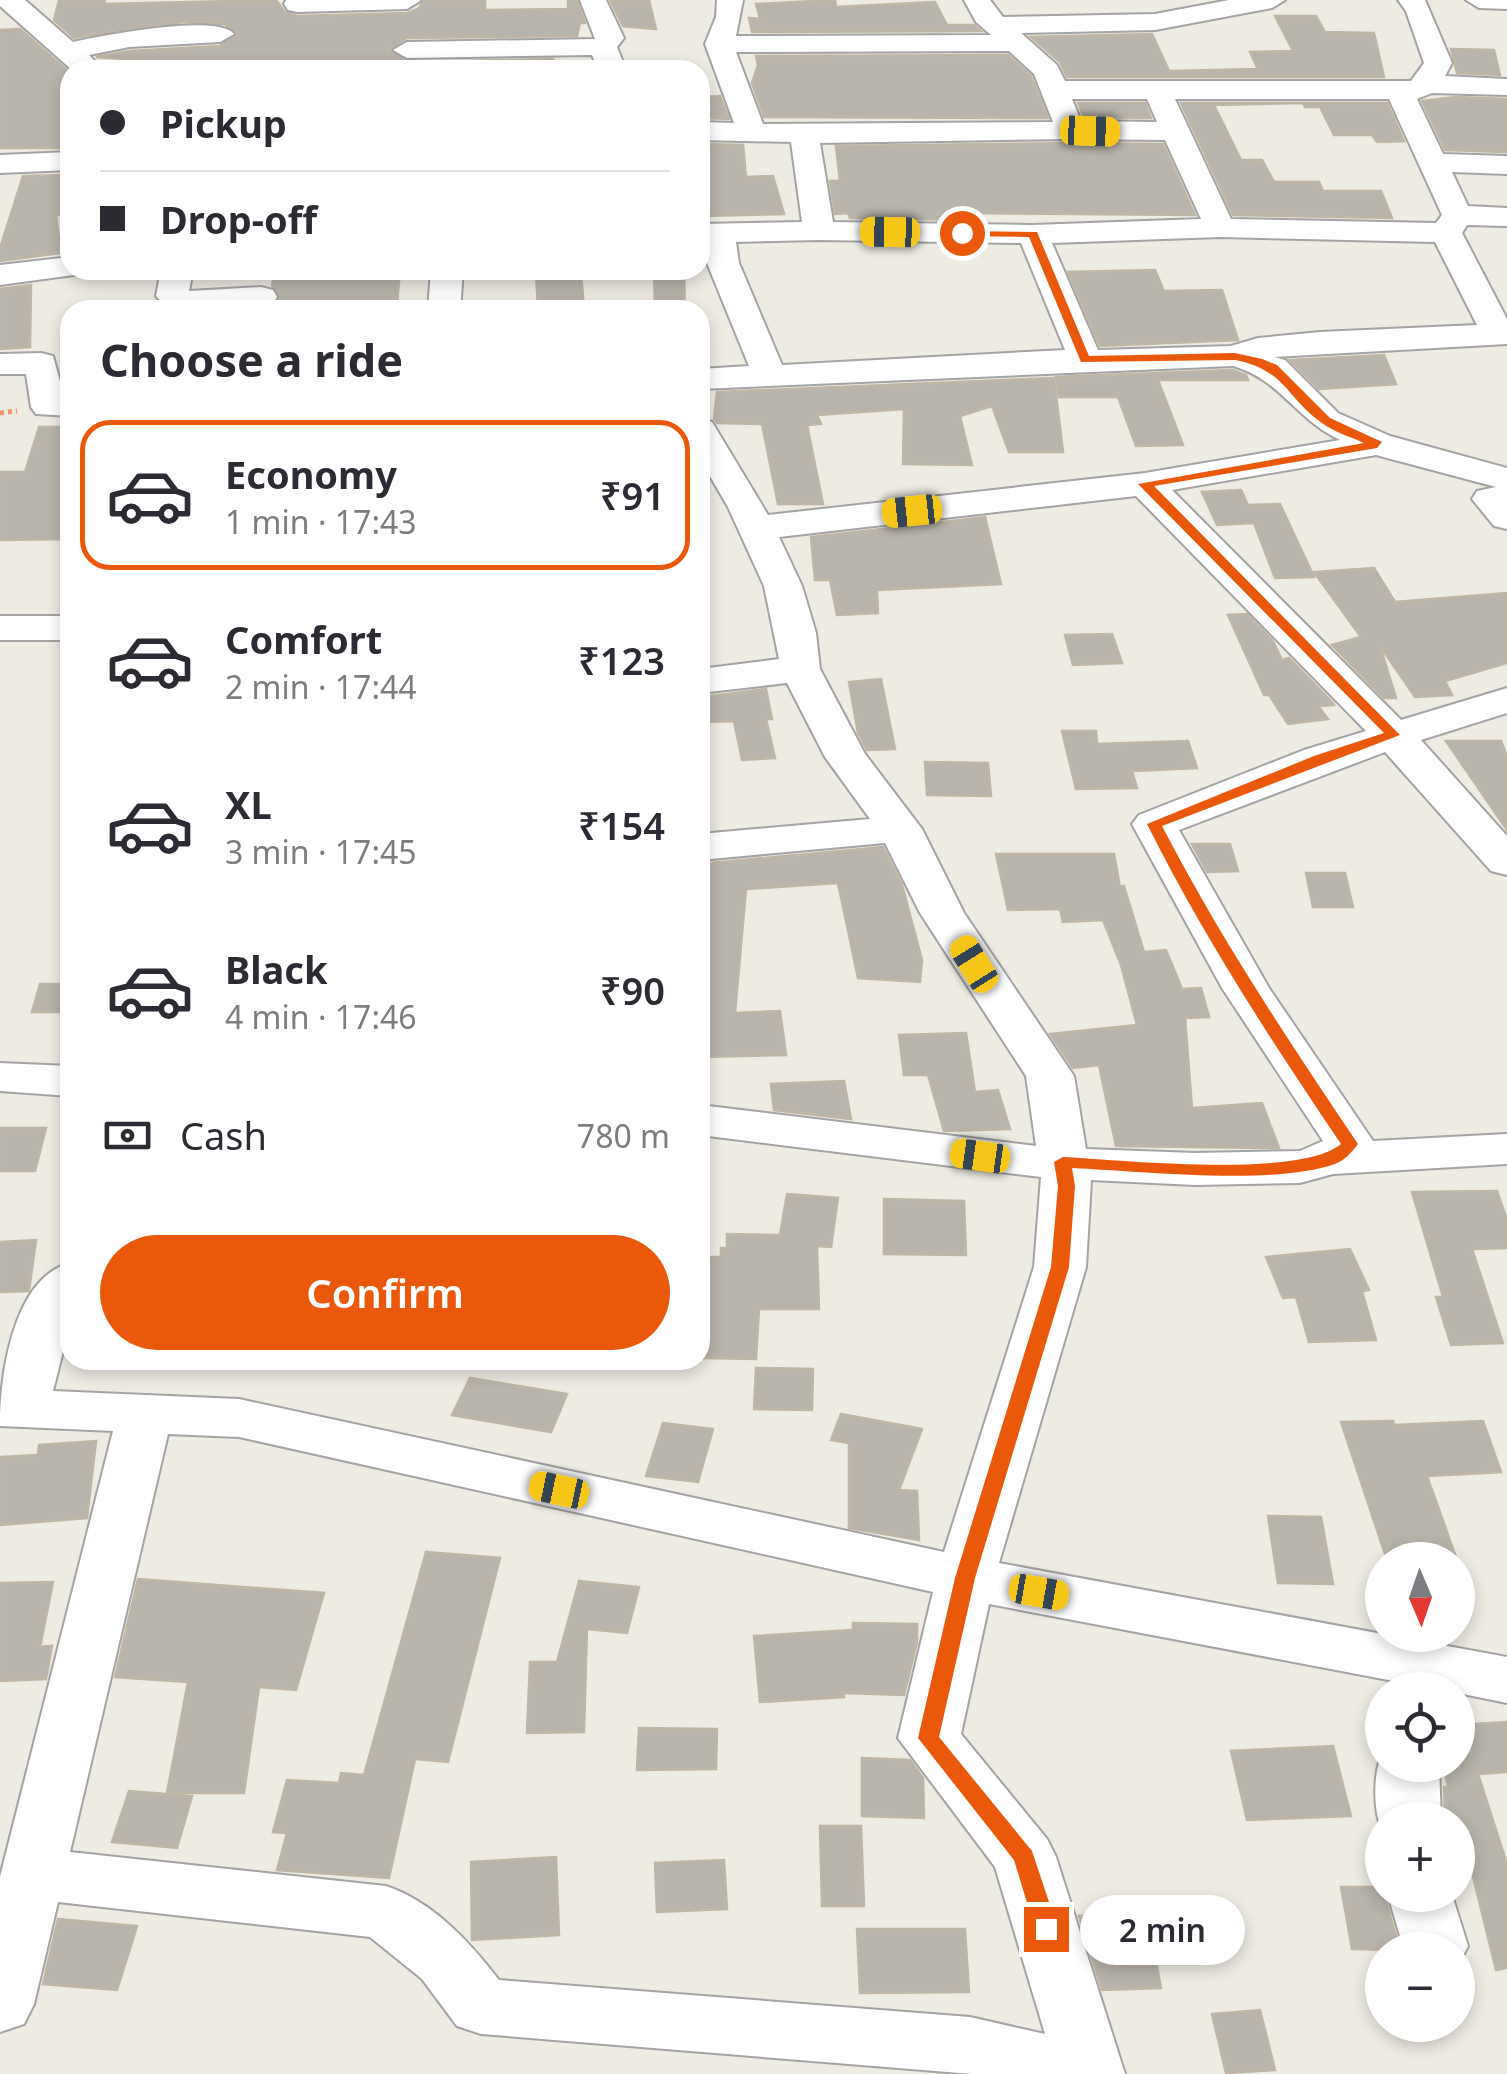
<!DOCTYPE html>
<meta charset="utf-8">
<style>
:root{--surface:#fff;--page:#f7f7f7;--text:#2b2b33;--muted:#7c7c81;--line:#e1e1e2;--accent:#ea580c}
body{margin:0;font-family:"Noto Sans",sans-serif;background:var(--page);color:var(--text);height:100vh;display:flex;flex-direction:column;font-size:38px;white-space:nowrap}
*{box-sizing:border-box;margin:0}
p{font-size:32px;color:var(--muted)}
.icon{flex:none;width:55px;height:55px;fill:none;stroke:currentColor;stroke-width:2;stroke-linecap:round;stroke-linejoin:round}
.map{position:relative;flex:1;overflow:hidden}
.sheet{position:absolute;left:60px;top:300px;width:650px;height:1070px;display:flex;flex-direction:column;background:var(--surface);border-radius:30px;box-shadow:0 5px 15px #0003}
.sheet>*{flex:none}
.hud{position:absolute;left:60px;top:60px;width:650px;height:220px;border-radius:30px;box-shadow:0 5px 15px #0003;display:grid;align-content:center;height:220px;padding:0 40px;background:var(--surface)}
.needle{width:65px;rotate:178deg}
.controls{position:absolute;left:1365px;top:1542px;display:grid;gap:20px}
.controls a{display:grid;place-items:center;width:110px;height:110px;border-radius:50%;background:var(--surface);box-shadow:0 5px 15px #0003;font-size:50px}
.end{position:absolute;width:45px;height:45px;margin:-22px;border:12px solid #ea580c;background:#fff;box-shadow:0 0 0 5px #fff}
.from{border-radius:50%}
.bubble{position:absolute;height:70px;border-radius:35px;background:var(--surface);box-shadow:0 5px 15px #0003;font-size:32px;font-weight:600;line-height:70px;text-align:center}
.car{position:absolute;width:30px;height:60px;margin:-30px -15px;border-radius:12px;box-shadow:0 0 8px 2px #0007;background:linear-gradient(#f5c518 24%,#345 0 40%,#f5c518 0 76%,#345 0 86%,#f5c518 0)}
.hud b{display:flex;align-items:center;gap:35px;height:95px;font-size:38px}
.hud b+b{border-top:2px solid var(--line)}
.hud i{width:25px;height:25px;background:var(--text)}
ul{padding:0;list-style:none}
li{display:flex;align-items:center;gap:30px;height:150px;margin:0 20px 15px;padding:0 20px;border:5px solid transparent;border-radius:30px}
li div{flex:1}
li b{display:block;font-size:38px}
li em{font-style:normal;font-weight:600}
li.active{border-color:var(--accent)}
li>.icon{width:90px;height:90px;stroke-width:1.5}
h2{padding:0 40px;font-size:45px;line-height:120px}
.pay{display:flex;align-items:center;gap:25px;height:110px;padding:0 40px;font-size:38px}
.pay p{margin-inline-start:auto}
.cta{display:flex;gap:20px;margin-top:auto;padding:20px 40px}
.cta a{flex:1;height:115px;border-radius:60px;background:var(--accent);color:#fff;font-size:40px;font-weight:600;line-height:115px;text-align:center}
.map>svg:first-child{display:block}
</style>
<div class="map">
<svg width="1507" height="2074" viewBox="0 0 1507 2074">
<rect width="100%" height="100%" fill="#edebe2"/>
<g fill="#b9b4ab" stroke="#beb5a4" stroke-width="2.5">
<polygon points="59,0 105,0 104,4 276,0 285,12 297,16 407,13 418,9 424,0 485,0 485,10 568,9 568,0 577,0 585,23 580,23 577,36 407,38 389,49 407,62 553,59 552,70 138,70 143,60 96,57 129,51 220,46 238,33 224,24 183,22 74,38 54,20"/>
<polygon points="610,0 649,0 656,29 623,26"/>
<polygon points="835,0 836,7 935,2 947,25 974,25 981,31 752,32 749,18 760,19 756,4"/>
<polygon points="1275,16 1316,16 1325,32 1374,33 1384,77 1067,77 1060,62 1031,37 1152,34 1169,71 1258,69 1250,52 1293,51"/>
<polygon points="20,29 70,73 68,148 0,148 0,30"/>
<polygon points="1451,49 1494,50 1500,75 1457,73"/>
<polygon points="1008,55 1031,76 1048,118 764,117 752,83 758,65 756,56"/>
<polygon points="720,96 729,119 703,118 700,97"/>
<polygon points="1456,97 1506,99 1507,152 1445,150 1422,101"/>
<polygon points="1078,103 1145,103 1151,118 1084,117"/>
<polygon points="1181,103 1387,103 1404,141 1377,142 1372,135 1334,135 1320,107 1305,107 1303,103 1214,105 1241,160 1262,160 1274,182 1319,182 1323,191 1381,191 1392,218 1233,215"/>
<polygon points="1070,143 1163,144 1195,215 965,213 967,220 850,218 848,213 835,214 830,181 840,181 836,146"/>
<polygon points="705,144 743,145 746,177 773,176 784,214 703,216 700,167 708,167"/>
<polygon points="70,175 70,215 56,215 61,253 0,261 0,248 23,176"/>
<polygon points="275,270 400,270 397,304 268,310 280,299 272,286"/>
<polygon points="654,270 684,270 685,310 655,310"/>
<polygon points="1155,270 1164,291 1222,290 1238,340 1100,346 1068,272"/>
<polygon points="581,271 584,310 538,310 536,272"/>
<polygon points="31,285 30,347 0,349 0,289"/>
<polygon points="1384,355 1396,384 1319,389 1290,360"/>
<polygon points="1232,370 1246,375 1248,380 1158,380 1183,445 1136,446 1118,397 1059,397 1056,377"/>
<polygon points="1054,378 1063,452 1009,452 992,406 960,416 972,465 903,464 904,409 817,415 821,424 807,425 823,504 778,504 762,424 717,423 714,419 717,392"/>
<polygon points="39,427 70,427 70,539 0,540 0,472 25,472"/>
<polygon points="1241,490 1248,505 1280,504 1314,577 1275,578 1254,523 1217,525 1202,492"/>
<polygon points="985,517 1001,584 877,590 878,613 837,615 830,580 815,580 811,537"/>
<polygon points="1374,568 1395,602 1507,593 1507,663 1445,681 1452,695 1415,697 1380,646 1396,698 1384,698 1332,645 1361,637 1314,572"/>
<polygon points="1247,614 1273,641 1282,660 1289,658 1332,702 1334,705 1318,706 1328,719 1288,724 1269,695 1264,695 1228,615"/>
<polygon points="1112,634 1122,663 1073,665 1065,635"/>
<polygon points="881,679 895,749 867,750 858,733 849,682"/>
<polygon points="766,689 772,719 766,719 775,758 742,760 734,721 707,722 702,697"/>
<polygon points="1062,731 1096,731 1097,744 1188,741 1197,768 1132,771 1137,788 1076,789"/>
<polygon points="1446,741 1501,741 1507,756 1507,830"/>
<polygon points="925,762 988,763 991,796 927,795"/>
<polygon points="1192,844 1230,844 1238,871 1207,872"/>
<polygon points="883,847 902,885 922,960 920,982 858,978 838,883 746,889 735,1013 780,1011 786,1055 700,1057 700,864"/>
<polygon points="996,854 1114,854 1120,887 1124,886 1144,952 1166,950 1182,989 1201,988 1209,1017 1185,1018 1192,1108 1262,1103 1279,1148 1116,1146 1099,1065 1073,1068 1050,1034 1137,1025 1121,965 1103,920 1063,922 1060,909 1008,910"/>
<polygon points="1306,873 1345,873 1353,907 1313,907"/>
<polygon points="40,984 70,984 70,1012 32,1012"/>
<polygon points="966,1033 975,1092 998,1090 1010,1129 944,1131 928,1075 904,1075 899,1035"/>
<polygon points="844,1081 851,1119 774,1110 771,1084"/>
<polygon points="0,1128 46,1128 35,1171 0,1171"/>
<polygon points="1497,1191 1507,1220 1507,1248 1472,1249 1503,1343 1451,1345 1436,1297 1443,1297 1412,1192"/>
<polygon points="787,1194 838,1198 831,1247 817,1246 819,1309 759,1309 756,1359 704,1358 708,1309 700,1309 700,1267 704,1267 704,1257 721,1257 721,1248 727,1248 727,1234 780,1235"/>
<polygon points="884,1199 964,1201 966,1255 884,1254"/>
<polygon points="36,1240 29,1291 0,1292 0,1242"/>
<polygon points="1350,1249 1369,1290 1362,1291 1376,1340 1309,1342 1296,1297 1283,1298 1266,1257"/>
<polygon points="756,1368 813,1369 812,1410 754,1409"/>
<polygon points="470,1378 567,1394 551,1432 452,1415"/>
<polygon points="841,1414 922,1429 899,1490 917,1491 919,1540 849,1528 849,1443 831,1440"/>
<polygon points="1393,1421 1394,1425 1483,1421 1501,1472 1427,1476 1457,1560 1387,1560 1341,1422"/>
<polygon points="663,1423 713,1429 698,1482 646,1476"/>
<polygon points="96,1441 87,1518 0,1525 0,1457 38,1455 39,1445"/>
<polygon points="1268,1516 1321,1517 1333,1584 1278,1583"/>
<polygon points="426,1552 500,1558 448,1762 415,1759 389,1878 277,1870 287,1833 273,1832 287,1780 339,1783 341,1773 364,1775"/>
<polygon points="138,1579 324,1593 296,1690 259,1687 244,1793 167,1793 188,1682 115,1677"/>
<polygon points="579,1581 639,1587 627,1633 587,1629 584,1732 527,1733 530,1662 557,1662"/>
<polygon points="53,1582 40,1647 52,1646 46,1679 0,1681 0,1583"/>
<polygon points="853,1623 917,1624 917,1642 904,1695 843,1693 844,1697 760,1702 754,1636 853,1630"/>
<polygon points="1507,1722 1507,1772 1478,1774 1507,1864 1507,1968 1496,1970 1469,1860 1458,1861 1458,1820 1445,1820 1444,1787 1448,1787 1443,1765 1458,1765 1458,1725"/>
<polygon points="639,1728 717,1729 716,1769 637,1770"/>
<polygon points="1333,1746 1351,1816 1247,1820 1231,1751"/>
<polygon points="862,1758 910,1760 923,1778 924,1818 862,1816"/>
<polygon points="129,1791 192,1796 177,1848 112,1842"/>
<polygon points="820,1826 861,1826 864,1906 822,1906"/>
<polygon points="556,1857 559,1935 472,1940 471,1862"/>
<polygon points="724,1860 727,1909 657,1912 655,1863"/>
<polygon points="1341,1887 1382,1887 1400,1950 1352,1949"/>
<polygon points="1147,1913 1161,1988 1102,1990 1079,1916"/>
<polygon points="58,1919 137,1926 117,1990 43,1984"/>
<polygon points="857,1929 965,1929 969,1992 860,1993"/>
<polygon points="1260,2010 1275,2070 1226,2073 1212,2014"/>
</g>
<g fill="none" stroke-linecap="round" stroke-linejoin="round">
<defs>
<g id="minor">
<path d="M0,0H25L73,42C101,36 217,13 234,34L220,42L129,47L89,55L103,70H72L0,6Z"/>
<polygon points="286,0 420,0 420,1 407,9 297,12 288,10 284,4"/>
<polygon points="580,0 606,0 624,38 617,47 626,70 598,70 592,55 407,58 393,50 407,42 595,39"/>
<path d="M717,0H743L736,36L991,35L976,22L964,0H990L1003,17L1155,14L1229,0H1285L1272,8L1155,30L1021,33L1057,65L1065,81H1411L1424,63L1406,11L1398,0H1425L1452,63L1445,76L1507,79V95L1432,93L1417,99L1443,154L1507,156V174L1452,172L1468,206L1507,208V226L1467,225L1462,233L1507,319V344L1274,357L1285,360L1338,413L1390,436L1507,468V529L1494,526L1472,499L1477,491L1496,487L1376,455L1172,490L1401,720L1507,688V713L1421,740L1507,836V875L1491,871L1385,752L1179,830L1269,988L1373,1141L1507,1134V1164L1333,1174L1300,1183L1195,1185L1091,1180L1086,1267L999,1563L1507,1657V1703L1458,1693V1690H1441L989,1604L961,1734L1047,1839L1056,1857L1125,2074H972L481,2034L457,2026L422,1979L370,1937L58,1902L34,2004L24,2024L0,2032V1877L113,1431L0,1426C0,1375 13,1278 70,1263V1323L53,1391L239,1399L944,1552L1034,1267L1041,1177L700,1135V1105L1036,1146L1026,1076L920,913L885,843L700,860V834L870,819L825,757L787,683L700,693V669L779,659L764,586L728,507L700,459V418L712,422L768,515L1145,473L1340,440C1295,419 1281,380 1233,366L700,389V369L749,366L707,263L704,242H700V224L802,222L791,142L700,140V122L734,123L705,44L716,17ZM1009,51L1034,74L1053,122L763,124L736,52ZM1072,99H1147L1157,122L1081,121ZM1175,99H1389L1442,215L1436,223L1231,219ZM1070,139L1165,140L1201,219L1033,225L833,222L820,143ZM1220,237L1435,242L1477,325L1320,332L1258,338L1231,346L1098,350L1052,243ZM819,240L1021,243L1065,350L782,365L739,263L736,242ZM1136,496L1366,731L1304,750L1139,815L1132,824L1222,988L1323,1141L1300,1151L1195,1153L1086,1149L1074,1076L964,913L922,829L865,754L820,669L816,633L802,586L779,537ZM168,1434L239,1437L933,1592L898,1738L995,1867L1045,2034L970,2017L499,1980C469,1941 433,1902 386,1886L70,1852Z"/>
<polygon points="1466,0 1507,0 1507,9 1479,8"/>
<polygon points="70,152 70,170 0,173 0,155"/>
<polygon points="70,257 70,270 84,270 81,274 0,285 0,265"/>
<polygon points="161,270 193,270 189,291 261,287 273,290 277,297 273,304 261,307 170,310 156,296"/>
<polygon points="431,270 463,270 460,310 428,310"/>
<polygon points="41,353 53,356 64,396 70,396 70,416 36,414 31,407 26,374 0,374 0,354"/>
<rect x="0" y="616" width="70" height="24"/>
<polygon points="0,1063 70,1066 70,1096 0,1091"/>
<path d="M1382,1755V1765H1439L1441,1820H1382V1830C1373,1811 1373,1773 1382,1755Z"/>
<polygon points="1388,1895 1452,1895 1468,1946 1458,1965 1458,1950 1404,1950"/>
</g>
</defs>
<use href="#minor" stroke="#a3a3a3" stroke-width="4"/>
<polyline stroke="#f6936a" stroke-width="5" stroke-dasharray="4 4" stroke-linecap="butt" points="0,413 17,411"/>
<use href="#minor" fill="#fff" fill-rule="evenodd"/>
</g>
<path fill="#ea580c" d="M958,231L1037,232L1089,356L1235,353L1262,359L1277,365L1330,418L1382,442L1377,448L1154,486L1400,735L1162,826C1220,938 1288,1040 1358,1144C1352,1152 1344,1161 1335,1164C1272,1186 1141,1171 1072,1168L1075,1186L1069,1267L975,1578L939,1737L1032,1851L1058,1929L1046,1938L1035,1929L1014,1860L918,1738L955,1578L1051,1267L1058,1186L1054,1162L1063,1157C1122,1160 1299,1179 1341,1144C1270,1039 1203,936 1147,824L1314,756L1384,733L1138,484L1364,443C1351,437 1334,432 1322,423C1285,397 1286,370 1235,360L1081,362L1029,237L962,236Z"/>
</svg>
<div class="controls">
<a><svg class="needle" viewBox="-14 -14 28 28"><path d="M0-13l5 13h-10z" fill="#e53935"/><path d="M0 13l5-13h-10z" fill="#7c7c81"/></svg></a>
<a><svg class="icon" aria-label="locate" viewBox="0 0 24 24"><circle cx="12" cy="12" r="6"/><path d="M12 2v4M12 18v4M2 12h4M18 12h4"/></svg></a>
<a>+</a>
<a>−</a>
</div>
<i class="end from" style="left:962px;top:233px"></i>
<i class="end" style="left:1046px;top:1929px"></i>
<div class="bubble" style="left:1080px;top:1895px;width:165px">2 min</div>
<i class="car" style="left:1090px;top:131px;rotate:92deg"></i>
<i class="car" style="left:890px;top:232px;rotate:271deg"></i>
<i class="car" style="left:912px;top:511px;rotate:264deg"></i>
<i class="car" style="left:974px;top:964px;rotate:328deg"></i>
<i class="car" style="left:980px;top:1156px;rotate:278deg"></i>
<i class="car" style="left:559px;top:1490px;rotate:282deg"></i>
<i class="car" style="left:1039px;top:1592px;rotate:100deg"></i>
<div class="hud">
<b><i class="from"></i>Pickup</b>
<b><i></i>Drop-off</b>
</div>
<section class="sheet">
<h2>Choose a ride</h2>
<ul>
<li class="active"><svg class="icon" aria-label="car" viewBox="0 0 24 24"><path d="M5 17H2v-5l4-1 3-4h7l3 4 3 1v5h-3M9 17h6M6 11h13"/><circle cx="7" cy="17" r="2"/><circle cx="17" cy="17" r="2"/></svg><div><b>Economy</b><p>1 min · 17:43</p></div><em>₹91</em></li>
<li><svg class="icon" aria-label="car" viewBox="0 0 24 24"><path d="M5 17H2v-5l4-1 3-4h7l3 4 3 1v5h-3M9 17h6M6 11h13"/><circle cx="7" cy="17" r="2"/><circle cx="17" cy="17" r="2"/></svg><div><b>Comfort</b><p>2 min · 17:44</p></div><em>₹123</em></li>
<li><svg class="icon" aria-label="car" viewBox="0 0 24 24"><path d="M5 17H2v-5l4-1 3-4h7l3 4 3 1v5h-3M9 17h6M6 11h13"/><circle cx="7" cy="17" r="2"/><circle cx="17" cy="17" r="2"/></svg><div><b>XL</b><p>3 min · 17:45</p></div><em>₹154</em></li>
<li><svg class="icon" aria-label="car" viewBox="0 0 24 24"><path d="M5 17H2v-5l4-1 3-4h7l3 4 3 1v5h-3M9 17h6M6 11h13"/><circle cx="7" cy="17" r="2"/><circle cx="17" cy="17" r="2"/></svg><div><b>Black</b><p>4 min · 17:46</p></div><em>₹90</em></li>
</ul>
<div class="pay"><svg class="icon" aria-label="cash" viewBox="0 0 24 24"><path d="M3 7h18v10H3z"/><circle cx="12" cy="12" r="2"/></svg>Cash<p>780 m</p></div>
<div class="cta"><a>Confirm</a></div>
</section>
</div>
